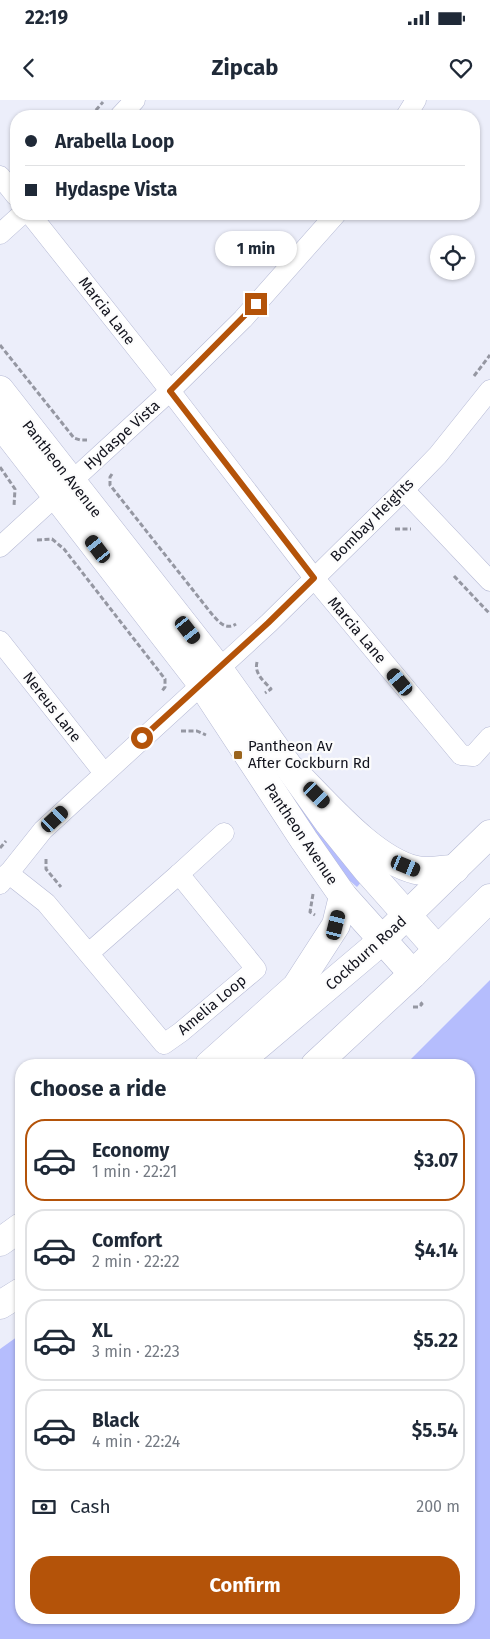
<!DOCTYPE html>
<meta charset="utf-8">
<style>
:root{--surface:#fff;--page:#f2f2f3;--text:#1f2937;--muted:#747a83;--line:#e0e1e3;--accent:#b45309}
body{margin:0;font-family:"Fira Sans",sans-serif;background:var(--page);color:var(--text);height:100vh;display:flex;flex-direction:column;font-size:19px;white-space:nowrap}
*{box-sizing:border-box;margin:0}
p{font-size:16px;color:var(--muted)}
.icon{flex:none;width:28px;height:28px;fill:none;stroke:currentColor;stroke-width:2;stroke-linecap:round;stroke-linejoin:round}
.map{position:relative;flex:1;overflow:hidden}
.sheet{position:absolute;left:15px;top:959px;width:460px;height:565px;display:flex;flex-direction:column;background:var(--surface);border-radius:20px;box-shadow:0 1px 4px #0004}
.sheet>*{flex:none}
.hud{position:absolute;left:10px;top:10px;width:470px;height:110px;border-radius:20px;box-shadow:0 1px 4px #0004;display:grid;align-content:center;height:110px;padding:0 15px;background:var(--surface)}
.controls{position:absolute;left:430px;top:135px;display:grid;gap:10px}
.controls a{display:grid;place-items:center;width:45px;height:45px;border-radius:50%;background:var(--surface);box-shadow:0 1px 4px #0004;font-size:25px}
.end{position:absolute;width:22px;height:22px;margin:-11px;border:6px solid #b45309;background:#fff;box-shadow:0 0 0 2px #fff}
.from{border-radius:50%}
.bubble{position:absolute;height:35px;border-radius:18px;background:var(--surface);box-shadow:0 1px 4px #0004;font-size:16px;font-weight:700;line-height:35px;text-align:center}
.car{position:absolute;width:15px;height:30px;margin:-15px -8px;border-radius:6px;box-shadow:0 0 4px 1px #0007;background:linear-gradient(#222 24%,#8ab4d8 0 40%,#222 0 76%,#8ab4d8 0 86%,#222 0)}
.hud b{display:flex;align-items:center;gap:18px;height:48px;font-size:19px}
.hud b+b{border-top:1px solid var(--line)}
.hud i{width:12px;height:12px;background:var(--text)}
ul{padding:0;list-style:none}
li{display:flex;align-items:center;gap:15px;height:82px;margin:0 10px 8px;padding:0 5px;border:2px solid var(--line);border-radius:20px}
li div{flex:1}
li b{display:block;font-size:19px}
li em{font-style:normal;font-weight:700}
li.active{border-color:var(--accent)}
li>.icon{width:45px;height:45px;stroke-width:1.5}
h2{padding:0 15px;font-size:22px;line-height:60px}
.pay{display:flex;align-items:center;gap:12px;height:55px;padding:0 15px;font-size:19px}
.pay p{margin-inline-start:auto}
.primary-button{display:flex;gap:10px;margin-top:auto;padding:10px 15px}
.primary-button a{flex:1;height:58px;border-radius:20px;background:var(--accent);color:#fff;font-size:20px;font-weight:700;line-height:58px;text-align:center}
.status{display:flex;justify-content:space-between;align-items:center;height:35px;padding:0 25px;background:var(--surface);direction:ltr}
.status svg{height:14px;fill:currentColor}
header{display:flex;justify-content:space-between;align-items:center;height:65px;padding:0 15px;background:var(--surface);font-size:22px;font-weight:700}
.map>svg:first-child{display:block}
</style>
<div class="status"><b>22:19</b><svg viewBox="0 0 49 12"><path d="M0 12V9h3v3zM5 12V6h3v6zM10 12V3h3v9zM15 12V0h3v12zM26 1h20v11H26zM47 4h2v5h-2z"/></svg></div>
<header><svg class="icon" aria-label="back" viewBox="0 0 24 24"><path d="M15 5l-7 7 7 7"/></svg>Zipcab<svg class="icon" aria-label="heart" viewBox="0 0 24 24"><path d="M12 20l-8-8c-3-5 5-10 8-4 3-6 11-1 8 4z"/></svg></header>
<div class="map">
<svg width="490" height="1539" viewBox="0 0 490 1539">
<rect width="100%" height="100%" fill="#eceefa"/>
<g fill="#b5bdfd">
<polygon points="281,672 362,781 357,787 342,774 292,699"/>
<polygon points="490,880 490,1539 0,1539 0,1249 21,1234 21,1518 469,1518 469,965 405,965"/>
</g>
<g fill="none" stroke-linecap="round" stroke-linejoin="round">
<defs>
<g id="minor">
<polyline points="120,16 135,0"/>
<polyline points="406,16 416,0"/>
<polyline points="0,76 16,96"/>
<polyline points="30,114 157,274 314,478 461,655 473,656 490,637"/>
<polyline points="0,134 22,114"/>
<polyline points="404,390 490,481"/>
<polyline points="0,447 170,291 243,219 336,114"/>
<polyline points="0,541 104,673"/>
<polyline points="8,773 46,803 164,944 181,932 256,869 179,774 89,853"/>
<polyline points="179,774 224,733"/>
<polyline points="0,784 43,730 269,523 404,390 438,355 490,290"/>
</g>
<g id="secondary">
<polyline points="0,290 218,568 329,723 367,770 438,850"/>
<polyline points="0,323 201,583 304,740 343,796 413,874"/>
</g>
<g id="primary">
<path d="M291,669C324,701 372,760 416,770C428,773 443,769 455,769"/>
<polyline points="209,965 296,887 336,825 343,796"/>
<polyline points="235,965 371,850 490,734"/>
<polyline points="315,965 413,874 490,798"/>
<polyline points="0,1142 21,1127"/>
<polyline points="0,1205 21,1192"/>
</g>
</defs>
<use href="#minor" stroke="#b5b9d4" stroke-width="21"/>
<use href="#secondary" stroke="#b5b9d4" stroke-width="29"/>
<use href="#primary" stroke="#b5b9d4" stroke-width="29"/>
<g stroke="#9597a2" stroke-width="3" stroke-dasharray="5 2.5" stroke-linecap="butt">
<polyline points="91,16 103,2"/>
<polyline points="0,245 74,338 80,340 87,340"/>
<polyline points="474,276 490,255"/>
<polyline points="0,367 15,389 14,406"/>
<path d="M112,374L110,377V385L211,513C218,521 225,531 236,524"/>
<polyline points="395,429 411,429"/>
<polyline points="37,440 52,439 64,449 165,579 165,587 162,591"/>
<polyline points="454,476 490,514"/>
<path d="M257,562C254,574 264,581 271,589L265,593"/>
<polyline points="181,631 197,631 206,635"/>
<polyline points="0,748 6,741"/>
<polyline points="46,759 46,769 61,787"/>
<polyline points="313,794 310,812 315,815"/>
<polyline points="413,907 419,907 422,904 419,901"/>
</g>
<use href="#minor" stroke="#fff" stroke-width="20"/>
<use href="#secondary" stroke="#fff" stroke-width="28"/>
<use href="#primary" stroke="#fff" stroke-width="28"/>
</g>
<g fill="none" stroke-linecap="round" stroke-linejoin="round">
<polyline stroke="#b45309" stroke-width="6" points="142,638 268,523 314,478 170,291 256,204"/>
</g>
<rect fill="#9b651e" stroke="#fcfcfc" stroke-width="2" x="233" y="650" width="10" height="10" rx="2.5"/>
<g text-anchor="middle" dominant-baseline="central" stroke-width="4.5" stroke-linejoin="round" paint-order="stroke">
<g font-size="15" fill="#12131d" stroke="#fcfcfc">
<text transform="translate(107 211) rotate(52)">Marcia Lane</text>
<text transform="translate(122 335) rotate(-42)">Hydaspe Vista</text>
<text transform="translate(62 369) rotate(52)">Pantheon Avenue</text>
<text transform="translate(372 420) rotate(-45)">Bombay Heights</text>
<text transform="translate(357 530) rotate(50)">Marcia Lane</text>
<text transform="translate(52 607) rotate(52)">Nereus Lane</text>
<text transform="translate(301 734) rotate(56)">Pantheon Avenue</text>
<text transform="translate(366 853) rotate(-42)">Cockburn Road</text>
<text transform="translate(212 905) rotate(-40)">Amelia Loop</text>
</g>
<g font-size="15" fill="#12131d" stroke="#fcfcfc" text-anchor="start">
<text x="248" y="646">Pantheon Av<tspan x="248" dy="17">After Cockburn Rd</tspan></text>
</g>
</g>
</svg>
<div class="controls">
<a><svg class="icon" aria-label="locate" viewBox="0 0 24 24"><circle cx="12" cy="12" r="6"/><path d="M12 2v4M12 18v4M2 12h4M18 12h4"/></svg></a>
</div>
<i class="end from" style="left:142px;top:638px"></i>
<i class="end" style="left:256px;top:204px"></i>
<div class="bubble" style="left:215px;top:131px;width:82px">1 min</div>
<i class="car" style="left:98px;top:449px;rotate:323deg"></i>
<i class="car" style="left:188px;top:530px;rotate:142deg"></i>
<i class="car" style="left:400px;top:582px;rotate:320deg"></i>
<i class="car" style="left:317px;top:695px;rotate:135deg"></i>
<i class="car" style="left:55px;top:719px;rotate:47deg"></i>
<i class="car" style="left:406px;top:766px;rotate:112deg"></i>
<i class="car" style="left:336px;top:825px;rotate:14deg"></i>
<div class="hud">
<b><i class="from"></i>Arabella Loop</b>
<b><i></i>Hydaspe Vista</b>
</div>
<section class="sheet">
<h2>Choose a ride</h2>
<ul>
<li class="active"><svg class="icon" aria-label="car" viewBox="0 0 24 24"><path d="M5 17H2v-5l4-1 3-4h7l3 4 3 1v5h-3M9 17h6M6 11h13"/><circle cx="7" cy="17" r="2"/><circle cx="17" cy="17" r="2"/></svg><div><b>Economy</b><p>1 min · 22:21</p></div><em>$3.07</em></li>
<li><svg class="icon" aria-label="car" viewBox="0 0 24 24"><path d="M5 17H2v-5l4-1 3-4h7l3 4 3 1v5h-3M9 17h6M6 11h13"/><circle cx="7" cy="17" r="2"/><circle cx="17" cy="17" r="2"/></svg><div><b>Comfort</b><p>2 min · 22:22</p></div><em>$4.14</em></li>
<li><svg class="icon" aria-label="car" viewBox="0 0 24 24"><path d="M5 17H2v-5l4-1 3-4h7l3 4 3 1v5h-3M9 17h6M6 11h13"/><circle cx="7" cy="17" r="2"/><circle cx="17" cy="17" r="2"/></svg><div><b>XL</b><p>3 min · 22:23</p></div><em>$5.22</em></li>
<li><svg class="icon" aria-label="car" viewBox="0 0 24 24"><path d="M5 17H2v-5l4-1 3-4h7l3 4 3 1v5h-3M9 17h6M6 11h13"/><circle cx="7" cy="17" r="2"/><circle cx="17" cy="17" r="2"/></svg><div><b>Black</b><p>4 min · 22:24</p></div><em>$5.54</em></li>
</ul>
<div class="pay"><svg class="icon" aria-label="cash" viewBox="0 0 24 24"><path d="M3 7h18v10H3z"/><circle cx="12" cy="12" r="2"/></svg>Cash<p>200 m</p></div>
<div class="primary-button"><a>Confirm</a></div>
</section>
</div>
